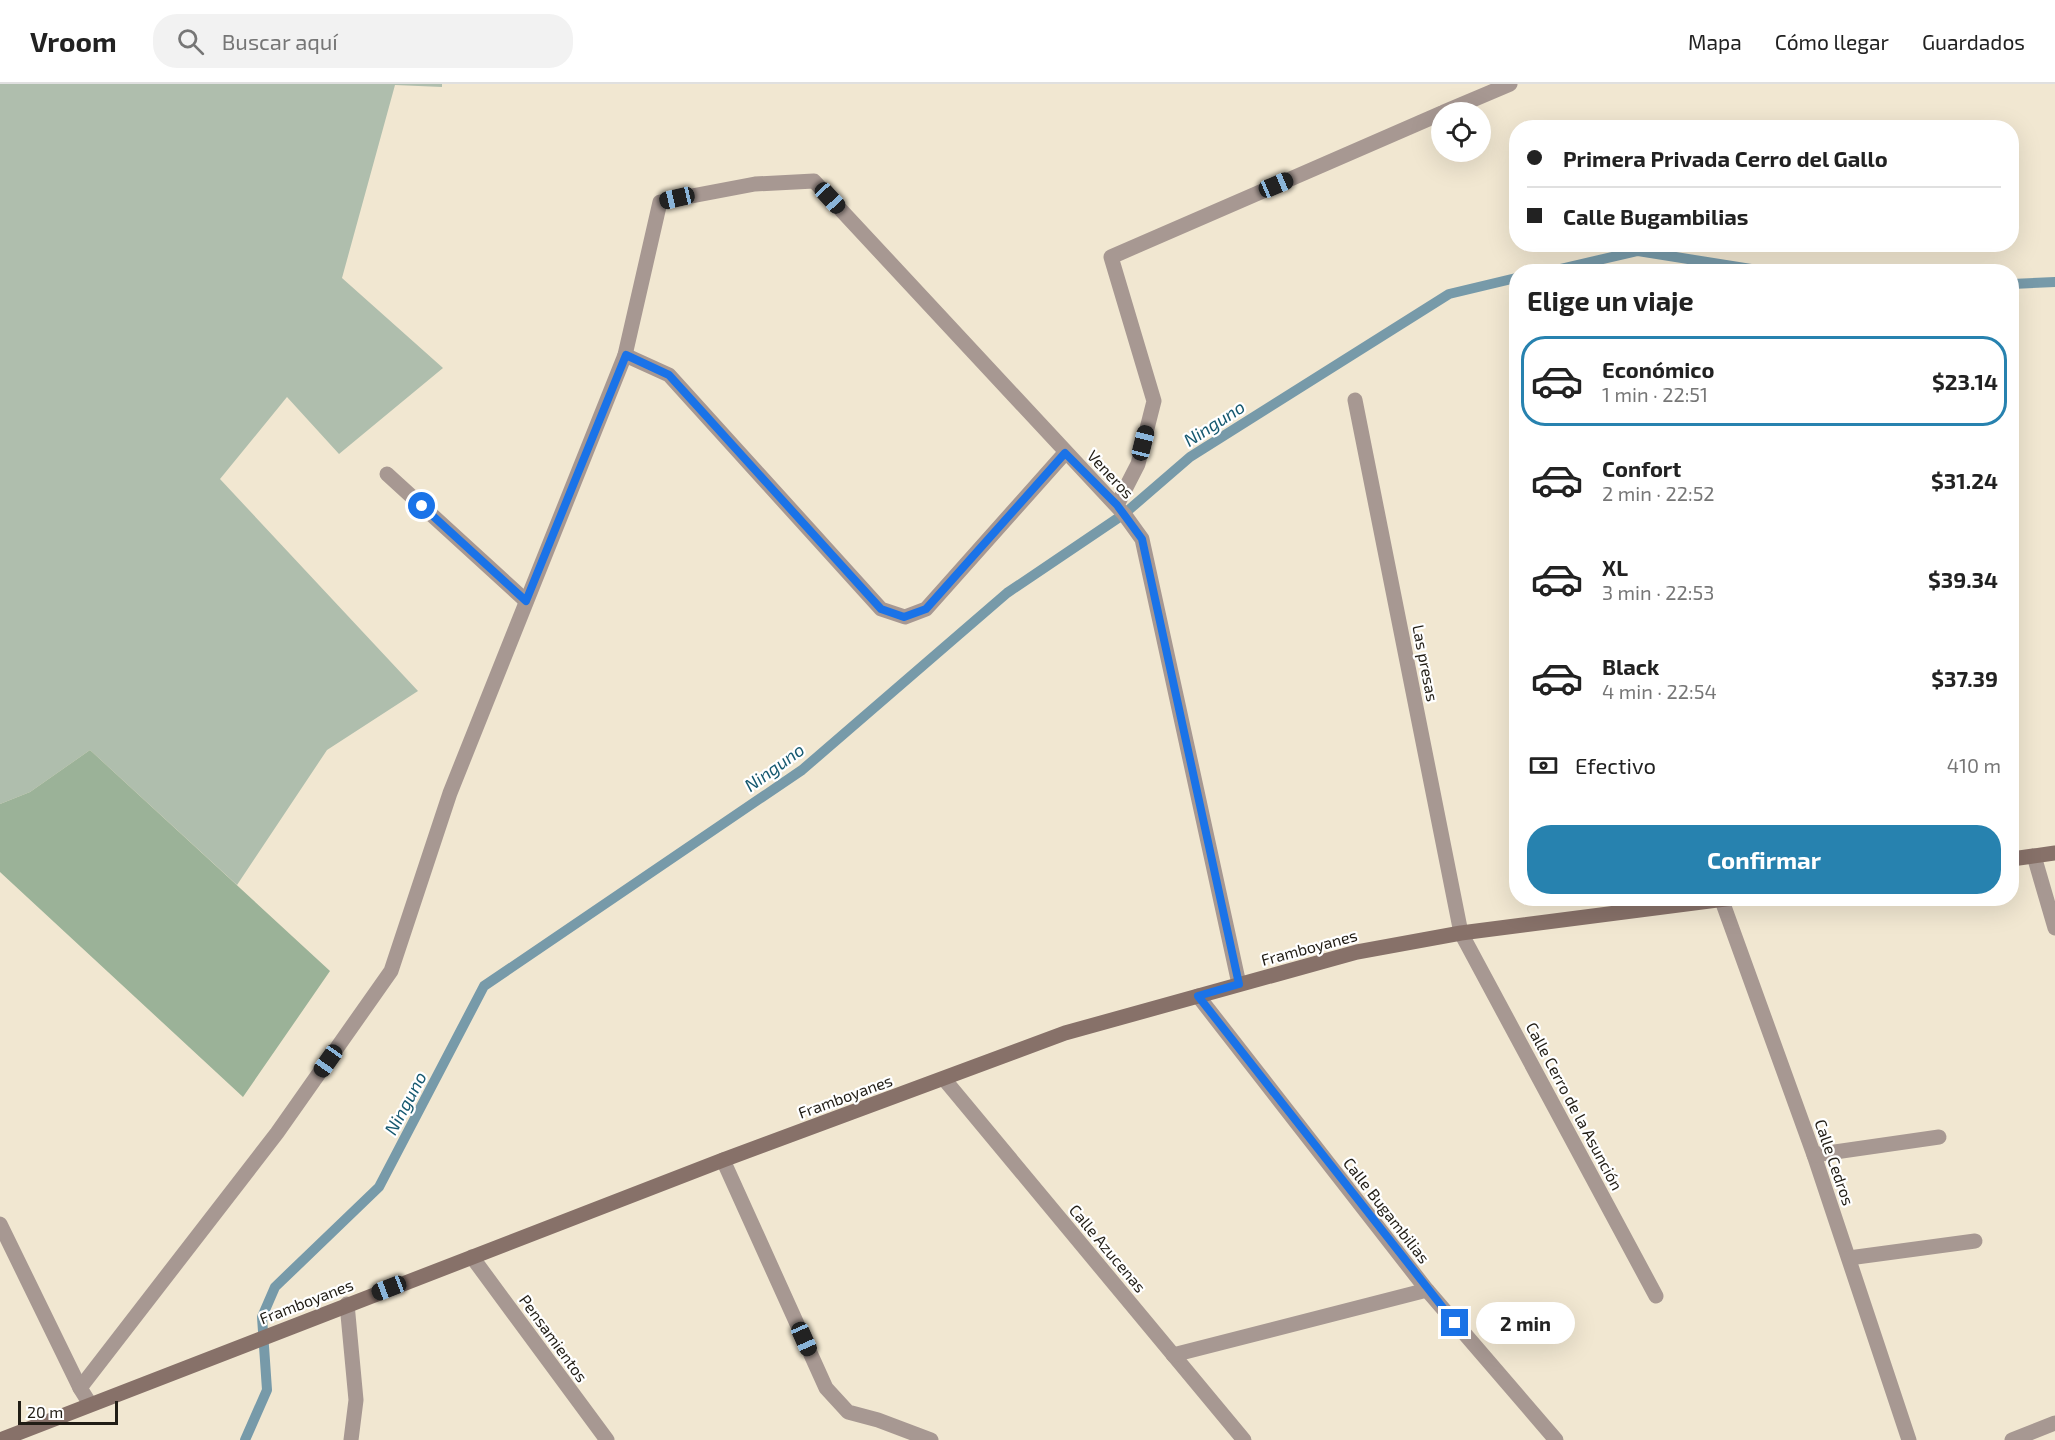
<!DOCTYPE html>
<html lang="es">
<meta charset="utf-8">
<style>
:root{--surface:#fff;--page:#f2f2f2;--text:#222;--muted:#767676;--line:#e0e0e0;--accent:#2782af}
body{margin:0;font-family:"Exo 2",sans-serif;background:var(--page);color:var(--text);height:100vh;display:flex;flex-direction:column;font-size:22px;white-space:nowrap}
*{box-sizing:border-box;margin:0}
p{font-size:20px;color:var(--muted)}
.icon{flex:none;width:33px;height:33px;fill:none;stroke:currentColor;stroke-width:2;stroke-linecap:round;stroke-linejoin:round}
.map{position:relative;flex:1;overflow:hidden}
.drawer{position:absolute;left:1509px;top:180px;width:510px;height:642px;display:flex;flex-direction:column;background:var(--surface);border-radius:24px;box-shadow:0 6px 24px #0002}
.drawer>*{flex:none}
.banner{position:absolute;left:1509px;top:36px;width:510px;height:132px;border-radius:24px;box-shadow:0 6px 24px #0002;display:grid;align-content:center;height:132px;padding:0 18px;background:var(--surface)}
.controls{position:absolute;left:1431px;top:18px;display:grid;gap:12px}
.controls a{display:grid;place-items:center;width:60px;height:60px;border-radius:50%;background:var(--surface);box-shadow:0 6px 24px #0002;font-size:30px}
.scale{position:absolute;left:18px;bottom:15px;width:100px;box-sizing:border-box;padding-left:6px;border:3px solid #211d15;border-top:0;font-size:16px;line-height:21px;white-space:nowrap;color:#211d15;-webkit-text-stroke:4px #fff;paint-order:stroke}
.end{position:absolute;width:27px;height:27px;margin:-14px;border:8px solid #1a73e8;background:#fff;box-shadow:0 0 0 3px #fff}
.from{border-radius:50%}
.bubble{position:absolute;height:42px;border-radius:21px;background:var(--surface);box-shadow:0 6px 24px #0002;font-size:20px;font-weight:700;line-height:42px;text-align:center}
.car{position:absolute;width:18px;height:36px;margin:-18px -9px;border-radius:8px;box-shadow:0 0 4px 2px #0007;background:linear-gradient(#222 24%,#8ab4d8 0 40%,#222 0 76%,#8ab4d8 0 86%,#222 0)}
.banner b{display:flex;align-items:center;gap:21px;height:57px;font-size:22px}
.banner b+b{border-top:2px solid var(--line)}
.banner i{width:15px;height:15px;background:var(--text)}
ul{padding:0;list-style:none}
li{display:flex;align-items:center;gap:18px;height:90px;margin:0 12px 9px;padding:0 6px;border:3px solid transparent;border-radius:24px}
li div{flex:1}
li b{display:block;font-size:22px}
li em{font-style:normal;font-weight:700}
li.current{border-color:var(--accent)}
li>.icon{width:54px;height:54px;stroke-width:1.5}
h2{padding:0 18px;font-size:27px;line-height:72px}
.pay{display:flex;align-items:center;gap:15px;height:66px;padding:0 18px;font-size:22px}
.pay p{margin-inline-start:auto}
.primary-button{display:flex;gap:12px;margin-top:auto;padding:12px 18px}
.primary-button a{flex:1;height:69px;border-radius:24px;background:var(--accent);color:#fff;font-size:24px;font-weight:700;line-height:69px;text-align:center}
header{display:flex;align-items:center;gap:36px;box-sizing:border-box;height:84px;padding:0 30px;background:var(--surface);border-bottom:2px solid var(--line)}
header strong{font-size:28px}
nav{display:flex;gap:33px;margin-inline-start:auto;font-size:21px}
.search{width:420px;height:54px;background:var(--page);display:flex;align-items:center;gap:15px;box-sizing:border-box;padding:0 21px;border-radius:24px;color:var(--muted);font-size:22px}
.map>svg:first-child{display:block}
</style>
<header>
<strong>Vroom</strong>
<div class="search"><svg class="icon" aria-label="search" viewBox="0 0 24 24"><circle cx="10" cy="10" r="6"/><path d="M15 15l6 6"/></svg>Buscar aquí</div>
<nav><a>Mapa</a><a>Cómo llegar</a><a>Guardados</a></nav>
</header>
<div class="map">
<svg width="2055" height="1356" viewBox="0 0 2055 1356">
<rect width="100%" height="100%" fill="#f1e7d1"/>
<polygon fill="#afbead" points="0,0 442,0 442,3 395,1 342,194 443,284 339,370 287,313 220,395 418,607 327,666 237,801 90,666 30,708 0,720"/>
<polygon fill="#9bb298" points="90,666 330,887 243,1013 0,788 0,720 30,708"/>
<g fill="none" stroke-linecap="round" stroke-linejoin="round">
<g stroke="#779aa9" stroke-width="10">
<polyline points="1547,188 1638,167 1770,188"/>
<polyline points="2012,200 2055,198"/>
<polyline points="245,1356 267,1306 262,1233 275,1203 379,1103 484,902 802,686 1007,509 1124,430 1190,373 1449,210 1516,194"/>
</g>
<g stroke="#a79892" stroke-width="15">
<polyline points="1444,28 1510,0"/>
<polyline points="625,271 669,291 881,525 905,533 926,525 1065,369"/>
<polyline points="1355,316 1461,849 1656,1212"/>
<polyline points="387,390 526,517"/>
<polyline points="1117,421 1138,380 1154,317 1111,173 1442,29"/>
<polyline points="2034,772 2055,844"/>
<polyline points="1721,814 1814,1071 1909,1356"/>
<polyline points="1198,912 1427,1206 1556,1356"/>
<polyline points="944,995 1244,1356"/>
<polyline points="1814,1071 1939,1053"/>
<polyline points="723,1076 826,1304 848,1328 878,1336 931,1356"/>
<polyline points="0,1140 80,1304"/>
<polyline points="472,1173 607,1356"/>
<polyline points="1849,1174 1975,1157"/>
<polyline points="1173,1271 1427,1206"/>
<polyline points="90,1320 80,1304 277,1049 391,887 450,709 625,271 660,118 755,100 814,97 1124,430 1142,455 1239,900"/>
<polyline points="2012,1356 2055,1339"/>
</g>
<polyline stroke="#a79892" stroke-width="15" points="347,1220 356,1316 351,1356"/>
<g stroke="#877169" stroke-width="15">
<polyline points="2012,775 2055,769"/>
<polyline points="0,1356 723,1076 1065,949 1357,868 1461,849 1733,814"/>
</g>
</g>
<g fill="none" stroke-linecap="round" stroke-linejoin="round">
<polyline stroke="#1a73e8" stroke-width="8" points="422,422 526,517 626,271 669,291 881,525 904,533 926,525 1065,369 1117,421 1142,455 1239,900 1198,912 1455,1239"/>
</g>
<g text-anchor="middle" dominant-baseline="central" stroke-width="4.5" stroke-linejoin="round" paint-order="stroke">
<g font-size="16" fill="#211d15" stroke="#fff">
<text transform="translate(1111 390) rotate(47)">Veneros</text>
<text transform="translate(1426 579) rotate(79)">Las presas</text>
<text transform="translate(1309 863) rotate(-15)">Framboyanes</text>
<text transform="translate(845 1012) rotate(-20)">Framboyanes</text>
<text transform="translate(1575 1022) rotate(62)">Calle Cerro de la Asunción</text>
<text transform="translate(1835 1078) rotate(71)">Calle Cedros</text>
<text transform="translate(1387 1126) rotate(52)">Calle Bugambilias</text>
<text transform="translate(1108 1164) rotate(50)">Calle Azucenas</text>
<text transform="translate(306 1217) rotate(-21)">Framboyanes</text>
<text transform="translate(554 1254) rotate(54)">Pensamientos</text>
</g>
<g font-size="18" font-style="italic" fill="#165970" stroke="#fff">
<text transform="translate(1214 339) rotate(-33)">Ninguno</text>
<text transform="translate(774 683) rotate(-36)">Ninguno</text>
<text transform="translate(405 1019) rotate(-62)">Ninguno</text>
</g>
</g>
</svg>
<div class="controls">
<a><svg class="icon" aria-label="locate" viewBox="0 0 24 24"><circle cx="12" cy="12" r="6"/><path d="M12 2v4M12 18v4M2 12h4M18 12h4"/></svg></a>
</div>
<div class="scale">20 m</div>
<i class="end from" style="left:422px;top:422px"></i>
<i class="end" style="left:1455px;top:1239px"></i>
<div class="bubble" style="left:1476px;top:1218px;width:99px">2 min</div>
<i class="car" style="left:1276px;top:101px;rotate:67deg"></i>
<i class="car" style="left:677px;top:114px;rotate:257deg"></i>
<i class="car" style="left:830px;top:114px;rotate:137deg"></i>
<i class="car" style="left:1143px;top:359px;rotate:14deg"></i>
<i class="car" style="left:328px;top:977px;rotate:215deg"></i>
<i class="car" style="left:389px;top:1204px;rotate:249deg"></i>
<i class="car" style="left:804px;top:1255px;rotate:156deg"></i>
<div class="banner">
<b><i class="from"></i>Primera Privada Cerro del Gallo</b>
<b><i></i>Calle Bugambilias</b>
</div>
<section class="drawer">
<h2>Elige un viaje</h2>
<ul>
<li class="current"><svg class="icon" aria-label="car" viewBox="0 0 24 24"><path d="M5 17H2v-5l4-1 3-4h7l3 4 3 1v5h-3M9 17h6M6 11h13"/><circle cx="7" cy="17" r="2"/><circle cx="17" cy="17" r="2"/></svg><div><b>Económico</b><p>1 min · 22:51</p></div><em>$23.14</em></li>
<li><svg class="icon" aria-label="car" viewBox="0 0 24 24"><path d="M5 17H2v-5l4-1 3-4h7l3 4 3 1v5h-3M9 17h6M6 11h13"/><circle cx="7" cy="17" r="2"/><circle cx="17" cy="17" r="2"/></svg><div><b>Confort</b><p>2 min · 22:52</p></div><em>$31.24</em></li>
<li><svg class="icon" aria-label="car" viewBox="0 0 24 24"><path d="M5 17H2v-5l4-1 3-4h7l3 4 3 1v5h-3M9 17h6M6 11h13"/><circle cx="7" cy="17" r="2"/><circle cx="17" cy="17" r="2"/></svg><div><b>XL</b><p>3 min · 22:53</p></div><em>$39.34</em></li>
<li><svg class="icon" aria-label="car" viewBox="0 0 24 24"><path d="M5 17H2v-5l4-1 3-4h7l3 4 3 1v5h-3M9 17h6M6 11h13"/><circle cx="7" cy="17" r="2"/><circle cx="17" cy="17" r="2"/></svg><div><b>Black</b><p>4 min · 22:54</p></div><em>$37.39</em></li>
</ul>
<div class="pay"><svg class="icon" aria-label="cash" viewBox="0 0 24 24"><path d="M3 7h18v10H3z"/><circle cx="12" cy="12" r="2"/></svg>Efectivo<p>410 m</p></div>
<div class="primary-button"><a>Confirmar</a></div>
</section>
</div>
